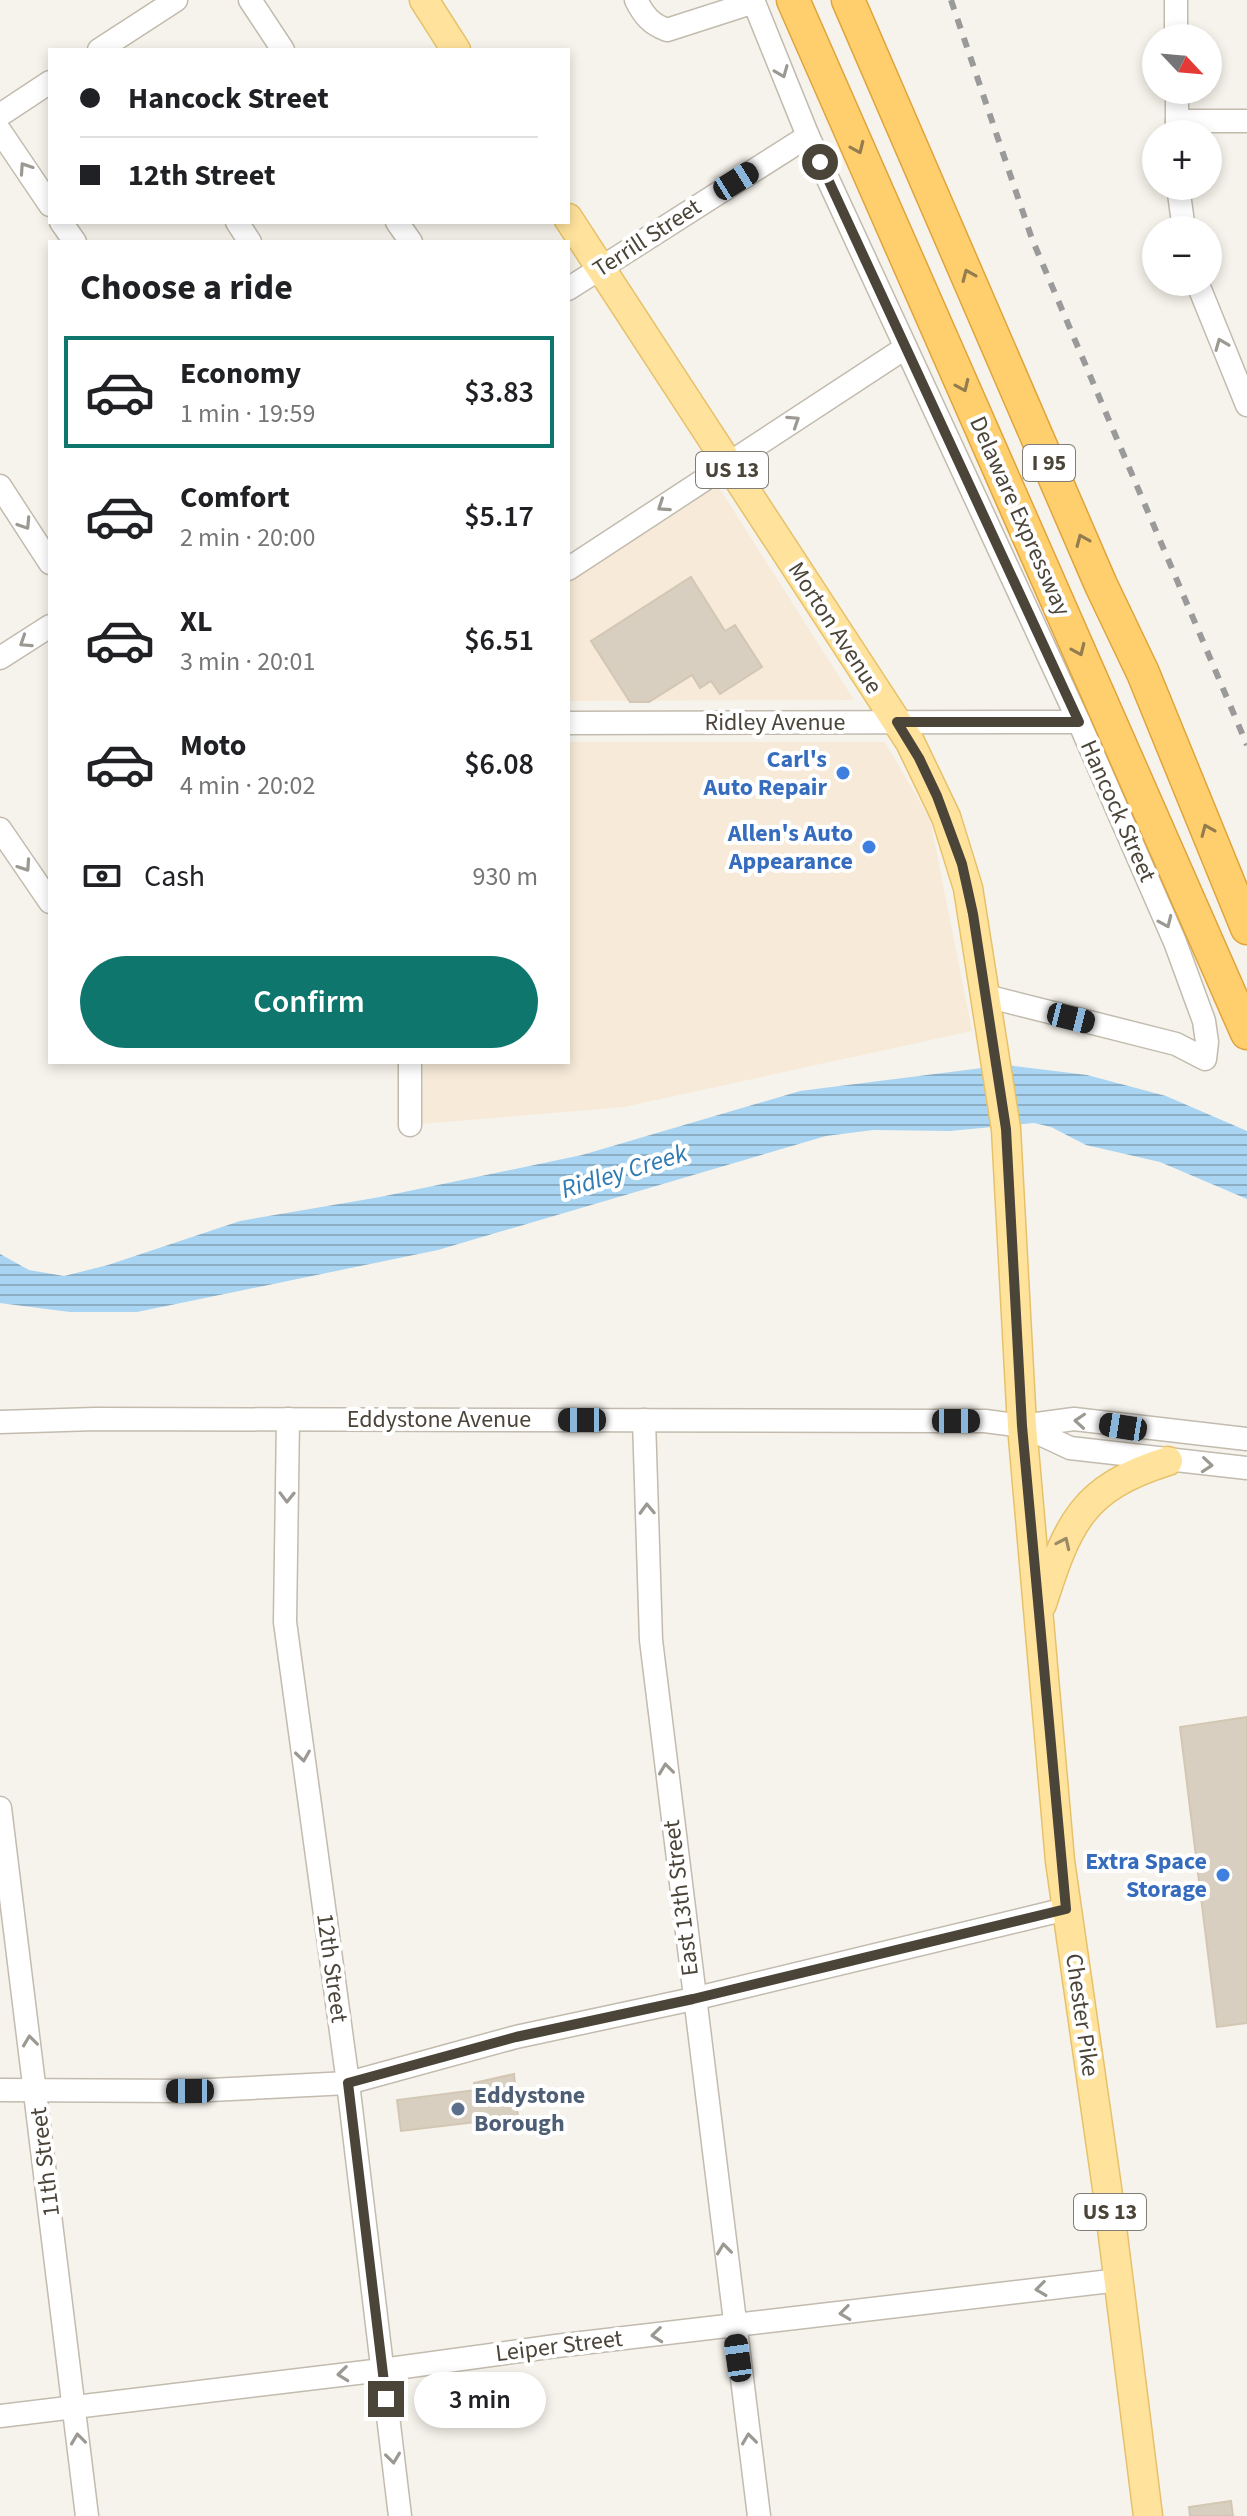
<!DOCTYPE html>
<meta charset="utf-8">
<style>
:root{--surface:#fff;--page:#f6f6f6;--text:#202124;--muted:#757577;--line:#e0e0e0;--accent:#0f766e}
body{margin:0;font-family:"Source Sans 3",sans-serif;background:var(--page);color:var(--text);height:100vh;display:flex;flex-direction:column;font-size:30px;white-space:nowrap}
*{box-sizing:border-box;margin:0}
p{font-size:26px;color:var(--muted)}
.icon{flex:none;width:44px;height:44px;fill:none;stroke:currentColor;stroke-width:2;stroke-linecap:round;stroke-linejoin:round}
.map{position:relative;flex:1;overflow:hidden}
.details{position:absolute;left:48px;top:240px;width:522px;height:824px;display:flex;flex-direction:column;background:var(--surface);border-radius:0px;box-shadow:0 4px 12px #0003}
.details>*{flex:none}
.top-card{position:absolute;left:48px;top:48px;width:522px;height:176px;border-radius:0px;box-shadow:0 4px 12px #0003;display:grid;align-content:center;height:176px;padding:0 32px;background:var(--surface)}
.needle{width:52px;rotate:116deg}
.buttons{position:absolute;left:1142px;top:24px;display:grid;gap:16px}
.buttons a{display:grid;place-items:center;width:80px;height:80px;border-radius:50%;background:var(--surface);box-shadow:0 4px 12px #0003;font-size:40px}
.end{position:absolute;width:36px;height:36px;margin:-18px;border:10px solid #4b4439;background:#fff;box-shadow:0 0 0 4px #fff}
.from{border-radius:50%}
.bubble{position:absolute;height:56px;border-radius:28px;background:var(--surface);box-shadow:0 4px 12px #0003;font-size:26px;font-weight:600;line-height:56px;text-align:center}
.car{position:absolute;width:24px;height:48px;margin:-24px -12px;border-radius:10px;box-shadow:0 0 6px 2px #0007;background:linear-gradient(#222 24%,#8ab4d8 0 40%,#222 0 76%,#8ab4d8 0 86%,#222 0)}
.top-card b{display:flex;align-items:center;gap:28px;height:76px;font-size:30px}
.top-card b+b{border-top:2px solid var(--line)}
.top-card i{width:20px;height:20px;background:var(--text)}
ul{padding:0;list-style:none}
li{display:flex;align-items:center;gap:24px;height:112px;margin:0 16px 12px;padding:0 16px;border:4px solid transparent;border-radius:0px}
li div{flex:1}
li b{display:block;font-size:30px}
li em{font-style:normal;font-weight:600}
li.on{border-color:var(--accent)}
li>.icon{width:72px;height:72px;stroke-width:1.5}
h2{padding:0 32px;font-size:36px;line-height:96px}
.pay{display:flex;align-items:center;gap:20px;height:88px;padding:0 32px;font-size:30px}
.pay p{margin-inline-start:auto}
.button{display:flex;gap:16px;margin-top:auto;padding:16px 32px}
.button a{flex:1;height:92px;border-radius:48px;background:var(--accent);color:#fff;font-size:32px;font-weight:600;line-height:92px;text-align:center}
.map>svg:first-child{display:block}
</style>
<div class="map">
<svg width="1247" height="2516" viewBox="0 0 1247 2516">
<defs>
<pattern id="water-rules" width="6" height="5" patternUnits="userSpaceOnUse" patternTransform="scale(2)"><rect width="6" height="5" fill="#a9d4f2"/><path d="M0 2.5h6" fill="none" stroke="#8caec5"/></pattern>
</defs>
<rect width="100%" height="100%" fill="#f6f3ec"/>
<g fill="#f7ead8">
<polygon points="716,483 854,700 568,701 568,580"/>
<polygon points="568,742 885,742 930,819 972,1031 624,1107 422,1124 423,1062 568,1062"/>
</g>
<polygon fill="url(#water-rules)" points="1006,1065 1087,1075 1166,1096 1247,1131 1247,1199 1160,1162 1086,1145 1051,1127 1034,1123 950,1131 873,1130 826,1136 438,1250 137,1312 70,1312 0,1303 0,1254 29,1270 64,1276 108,1265 240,1221 380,1197 582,1155 800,1091"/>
<g fill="#d8cfc1" stroke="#d3c7b4" stroke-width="2">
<polygon points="691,577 725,631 735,625 762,667 720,694 711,681 700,688 692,675 649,702 630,702 591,641"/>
<polygon points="1247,1717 1247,2023 1217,2027 1180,1727"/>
<polygon points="514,2074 518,2117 401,2131 397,2100 476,2090 474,2083"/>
<polygon points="1231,2501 1233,2516 1190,2516 1189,2507"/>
</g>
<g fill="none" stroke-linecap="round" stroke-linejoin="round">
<defs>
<g id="minor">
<polyline points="250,0 283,50"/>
<path d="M636,0C644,16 651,24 667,30L754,2"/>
<polyline points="753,0 808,136 1079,722 1175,942 1204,1021 1207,1042 1205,1059 1176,1044 986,996"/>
<polyline points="1176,0 1176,38"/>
<polyline points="99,50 176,0"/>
<polyline points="1177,90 1177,133"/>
<polyline points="0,115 50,82"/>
<polyline points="1177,121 1247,121"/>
<polyline points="0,131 50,205"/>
<polyline points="1178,186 1184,230"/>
<polyline points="61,222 75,242"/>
<polyline points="237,222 250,242"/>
<polyline points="397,222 411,242"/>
<polyline points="1197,282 1247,405"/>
<polyline points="568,289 808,136"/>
<polyline points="0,486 50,563"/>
<polyline points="568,569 905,348"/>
<polyline points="0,658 50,626"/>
<polyline points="568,723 1079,722"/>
<polyline points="0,829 50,902"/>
<polyline points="410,1062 410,1125"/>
<polyline points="288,1419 285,1622 348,2083 400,2516"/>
<polyline points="644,1420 651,1640 759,2516"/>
<polyline points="0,1422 95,1419 946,1421 985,1421 1022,1426 1074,1419 1247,1439"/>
<polyline points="1023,1426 1070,1448 1247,1468"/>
<polyline points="0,1808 87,2516"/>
<polyline points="0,2090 190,2091 348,2083 516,2037 693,1999 1066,1909"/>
<polyline points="0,2416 382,2370 556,2346 1119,2280"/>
</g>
<g id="major">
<polyline points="424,0 456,50"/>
<polyline points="568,218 910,742 946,817 968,888 1006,1129 1022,1426 1060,1861 1107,2188 1148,2516"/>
<path d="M1042,1604C1068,1523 1082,1488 1168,1461"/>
</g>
<g id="highway">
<polyline points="793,0 1247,1033"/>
<polyline points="848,0 1101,585 1143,673 1247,928"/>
</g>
</defs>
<use href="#minor" stroke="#c2bbae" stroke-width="25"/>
<use href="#major" stroke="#e6c16a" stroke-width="31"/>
<use href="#highway" stroke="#e0a43c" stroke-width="35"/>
<use href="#minor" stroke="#fff" stroke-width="22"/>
<use href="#major" stroke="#ffe39c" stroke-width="28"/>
<use href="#highway" stroke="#ffcf6e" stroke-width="32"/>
<polyline stroke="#9a9a9a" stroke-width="6" stroke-dasharray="10 10" stroke-linecap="butt" points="951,0 1032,239 1247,745"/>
</g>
<defs><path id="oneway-chevron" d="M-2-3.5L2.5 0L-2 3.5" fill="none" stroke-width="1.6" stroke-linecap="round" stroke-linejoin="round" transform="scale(2)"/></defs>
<g stroke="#9c9892">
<use href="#oneway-chevron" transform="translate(782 72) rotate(68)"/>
<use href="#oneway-chevron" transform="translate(25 168) rotate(-124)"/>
<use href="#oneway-chevron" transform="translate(1221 344) rotate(-112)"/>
<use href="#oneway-chevron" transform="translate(794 421) rotate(-33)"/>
<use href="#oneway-chevron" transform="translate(663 506) rotate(146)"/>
<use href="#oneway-chevron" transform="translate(25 524) rotate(57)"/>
<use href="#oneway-chevron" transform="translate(25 642) rotate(147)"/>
<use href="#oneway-chevron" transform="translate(25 866) rotate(56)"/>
<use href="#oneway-chevron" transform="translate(1166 922) rotate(66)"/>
<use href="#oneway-chevron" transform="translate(1080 1421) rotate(-176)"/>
<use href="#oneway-chevron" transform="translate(1207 1465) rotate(5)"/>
<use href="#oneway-chevron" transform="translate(287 1497) rotate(91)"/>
<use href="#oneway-chevron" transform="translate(647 1509) rotate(-92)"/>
<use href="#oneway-chevron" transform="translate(303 1756) rotate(82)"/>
<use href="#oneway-chevron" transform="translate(666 1769) rotate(-97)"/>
<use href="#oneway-chevron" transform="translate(30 2041) rotate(-97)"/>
<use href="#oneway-chevron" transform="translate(724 2249) rotate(-97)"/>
<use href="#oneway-chevron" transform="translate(1041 2289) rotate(173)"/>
<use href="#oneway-chevron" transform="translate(845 2313) rotate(173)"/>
<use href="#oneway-chevron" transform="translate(657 2335) rotate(174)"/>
<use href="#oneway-chevron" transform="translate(343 2374) rotate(174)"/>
<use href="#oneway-chevron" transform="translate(78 2439) rotate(-97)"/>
<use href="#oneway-chevron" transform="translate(749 2439) rotate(-97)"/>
<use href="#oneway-chevron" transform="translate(393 2458) rotate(83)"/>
</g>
<g stroke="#937c4e">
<use href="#oneway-chevron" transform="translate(858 148) rotate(66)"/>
<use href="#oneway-chevron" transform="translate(968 275) rotate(-113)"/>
<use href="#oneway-chevron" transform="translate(963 386) rotate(66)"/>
<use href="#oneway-chevron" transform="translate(1082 540) rotate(-113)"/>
<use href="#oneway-chevron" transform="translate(1079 650) rotate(66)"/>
<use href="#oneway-chevron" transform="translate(1207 830) rotate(-113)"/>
</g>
<use stroke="#9c8c66" href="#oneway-chevron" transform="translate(1064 1543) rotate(-65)"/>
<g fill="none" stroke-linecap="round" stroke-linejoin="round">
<polyline stroke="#4b4439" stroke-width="10" points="386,2399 348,2083 516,2037 693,1999 1066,1909 1022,1426 1006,1129 973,914 962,864 937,796 919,758 897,722 1079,722 820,162"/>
</g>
<g fill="#3f7fe0" stroke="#fff" stroke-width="3">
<circle cx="843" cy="773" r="8"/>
<circle cx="869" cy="847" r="8"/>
<circle cx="1223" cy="1875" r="8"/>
</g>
<circle fill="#5c6f8a" stroke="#fff" stroke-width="3" cx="458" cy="2109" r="8"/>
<g text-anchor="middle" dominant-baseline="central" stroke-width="8" stroke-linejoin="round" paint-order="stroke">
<g fill="#fff" stroke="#817c74" stroke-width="2">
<rect x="1023" y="445" width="52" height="36" rx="6"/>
<rect x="696" y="452" width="72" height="36" rx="6"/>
<rect x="1074" y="2194" width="72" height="36" rx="6"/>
</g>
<g font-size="22" font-weight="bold" fill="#4b4439">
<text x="1049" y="463">I 95</text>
<text x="732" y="470">US 13</text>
<text x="1110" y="2212">US 13</text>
</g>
<g font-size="24" fill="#4b4439" stroke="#fff">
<text transform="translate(647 238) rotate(-33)">Terrill Street</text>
<text transform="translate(1020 516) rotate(66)">Delaware Expressway</text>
<text transform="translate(835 628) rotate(57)">Morton Avenue</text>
<text x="775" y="722">Ridley Avenue</text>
<text transform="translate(1118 811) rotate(66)">Hancock Street</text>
<text x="439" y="1419">Eddystone Avenue</text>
<text transform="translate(681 1898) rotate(-97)">East 13th Street</text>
<text transform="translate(332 1968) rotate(82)">12th Street</text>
<text transform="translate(1082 2015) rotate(82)">Chester Pike</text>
<text transform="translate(45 2162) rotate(-97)">11th Street</text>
<text transform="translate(559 2346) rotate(-7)">Leiper Street</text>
</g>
<g font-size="24" font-weight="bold" fill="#366cbe" stroke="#fff" text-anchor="end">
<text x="827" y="759">Carl's<tspan x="827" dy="28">Auto Repair</tspan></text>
<text x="853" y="833">Allen's Auto<tspan x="853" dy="28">Appearance</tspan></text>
<text x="1207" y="1861">Extra Space<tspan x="1207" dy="28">Storage</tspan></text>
</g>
<g font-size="24" font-weight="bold" fill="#4e5e75" stroke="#fff" text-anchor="start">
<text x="474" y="2095">Eddystone<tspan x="474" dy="28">Borough</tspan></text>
</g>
<g font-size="26" font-style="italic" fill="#2e7ab2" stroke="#fff">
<text transform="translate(624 1171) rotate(-17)">Ridley Creek</text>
</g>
</g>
</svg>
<div class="buttons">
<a><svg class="needle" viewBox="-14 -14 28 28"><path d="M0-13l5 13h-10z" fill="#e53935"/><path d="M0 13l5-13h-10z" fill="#757577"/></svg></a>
<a>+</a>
<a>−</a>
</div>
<i class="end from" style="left:820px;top:162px"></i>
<i class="end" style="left:386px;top:2399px"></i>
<div class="bubble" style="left:414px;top:2372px;width:132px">3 min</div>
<i class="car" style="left:736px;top:181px;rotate:58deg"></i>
<i class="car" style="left:1071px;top:1018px;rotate:104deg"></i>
<i class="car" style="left:582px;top:1420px;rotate:270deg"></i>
<i class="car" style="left:956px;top:1421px;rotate:90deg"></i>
<i class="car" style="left:1123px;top:1427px;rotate:279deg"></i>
<i class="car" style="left:190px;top:2091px;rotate:270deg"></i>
<i class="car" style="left:738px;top:2358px;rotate:352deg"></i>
<div class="top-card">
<b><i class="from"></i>Hancock Street</b>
<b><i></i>12th Street</b>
</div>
<section class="details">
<h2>Choose a ride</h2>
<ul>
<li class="on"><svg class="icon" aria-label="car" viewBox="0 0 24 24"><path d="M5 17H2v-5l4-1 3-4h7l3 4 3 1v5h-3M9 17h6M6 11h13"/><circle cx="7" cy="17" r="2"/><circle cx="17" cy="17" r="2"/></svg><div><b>Economy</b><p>1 min · 19:59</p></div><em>$3.83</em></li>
<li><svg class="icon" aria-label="car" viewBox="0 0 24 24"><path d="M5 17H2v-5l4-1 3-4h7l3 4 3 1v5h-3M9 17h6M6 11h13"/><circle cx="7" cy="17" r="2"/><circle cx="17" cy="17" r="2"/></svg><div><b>Comfort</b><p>2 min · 20:00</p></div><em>$5.17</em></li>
<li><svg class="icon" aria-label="car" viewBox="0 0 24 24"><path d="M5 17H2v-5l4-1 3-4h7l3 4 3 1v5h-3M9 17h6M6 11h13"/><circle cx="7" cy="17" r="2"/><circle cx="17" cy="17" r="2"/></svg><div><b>XL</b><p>3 min · 20:01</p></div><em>$6.51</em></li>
<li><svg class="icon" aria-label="car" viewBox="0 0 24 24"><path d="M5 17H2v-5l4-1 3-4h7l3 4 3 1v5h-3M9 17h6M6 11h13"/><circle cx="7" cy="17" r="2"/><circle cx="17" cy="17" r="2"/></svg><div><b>Moto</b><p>4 min · 20:02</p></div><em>$6.08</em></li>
</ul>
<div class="pay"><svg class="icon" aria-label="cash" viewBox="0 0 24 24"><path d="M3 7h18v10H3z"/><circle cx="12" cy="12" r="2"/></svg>Cash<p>930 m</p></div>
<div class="button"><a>Confirm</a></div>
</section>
</div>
